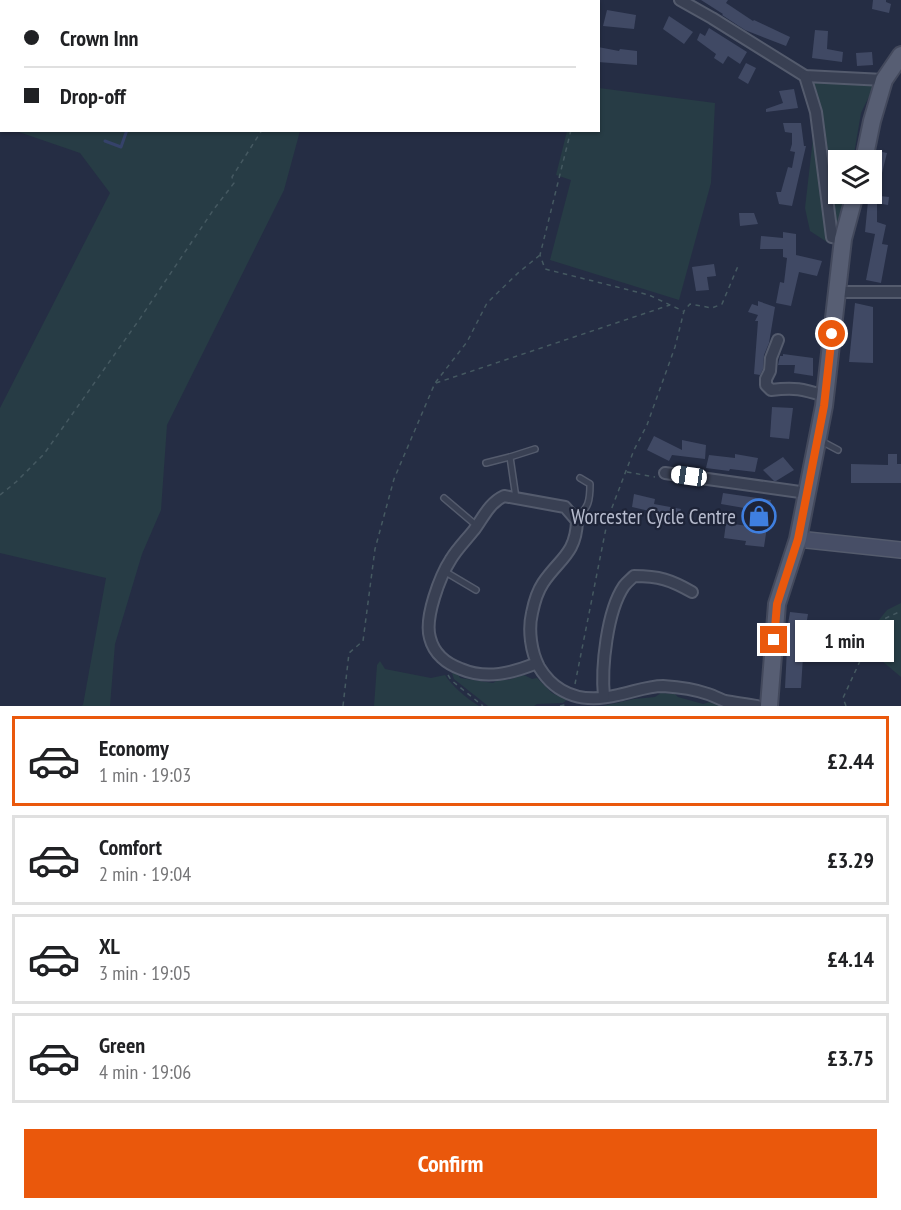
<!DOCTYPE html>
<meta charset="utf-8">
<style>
:root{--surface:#fff;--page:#f2f2f2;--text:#202124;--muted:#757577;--line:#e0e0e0;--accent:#ea580c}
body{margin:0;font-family:"PT Sans Narrow",sans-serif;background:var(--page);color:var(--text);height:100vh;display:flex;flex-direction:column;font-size:22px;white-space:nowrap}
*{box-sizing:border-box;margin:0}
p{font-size:20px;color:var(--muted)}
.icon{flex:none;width:33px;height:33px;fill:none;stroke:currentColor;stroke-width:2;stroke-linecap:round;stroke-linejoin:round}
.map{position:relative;height:706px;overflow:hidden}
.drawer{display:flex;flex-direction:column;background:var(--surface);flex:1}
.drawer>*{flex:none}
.top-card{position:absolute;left:0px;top:0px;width:600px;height:132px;box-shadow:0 2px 4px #0004;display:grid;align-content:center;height:132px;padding:0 24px;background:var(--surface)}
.fabs{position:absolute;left:828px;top:150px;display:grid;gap:12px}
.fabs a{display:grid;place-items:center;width:54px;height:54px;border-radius:0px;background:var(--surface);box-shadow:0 2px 4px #0004;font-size:30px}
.end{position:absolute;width:27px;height:27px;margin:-14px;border:8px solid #ea580c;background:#fff;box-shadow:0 0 0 3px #fff}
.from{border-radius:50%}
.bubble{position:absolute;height:42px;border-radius:0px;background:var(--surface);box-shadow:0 2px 4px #0004;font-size:20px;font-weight:700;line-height:42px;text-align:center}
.car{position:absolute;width:18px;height:36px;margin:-18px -9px;border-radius:8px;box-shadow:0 0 4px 2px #0007;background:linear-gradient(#fff 24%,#345 0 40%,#fff 0 76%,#345 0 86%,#fff 0)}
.top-card b{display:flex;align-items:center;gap:21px;height:57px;font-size:22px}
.top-card b+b{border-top:2px solid var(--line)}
.top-card i{width:15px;height:15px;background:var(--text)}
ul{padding:10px 0 0;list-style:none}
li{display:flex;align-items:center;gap:18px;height:90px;margin:0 12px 9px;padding:0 12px;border:3px solid var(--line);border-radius:0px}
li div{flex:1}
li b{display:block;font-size:22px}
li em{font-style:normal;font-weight:700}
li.on{border-color:var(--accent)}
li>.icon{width:54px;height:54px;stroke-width:1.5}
.primary-button{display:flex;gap:12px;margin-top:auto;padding:12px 24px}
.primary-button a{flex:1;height:69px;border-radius:0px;background:var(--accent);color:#fff;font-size:24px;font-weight:700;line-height:69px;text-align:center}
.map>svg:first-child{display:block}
</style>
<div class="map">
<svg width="901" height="706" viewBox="0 0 901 706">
<rect width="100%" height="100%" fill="#252d44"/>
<g fill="#273c45">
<polygon points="0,0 331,0 330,1 2,2 1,126 0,125"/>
<polygon points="805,76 875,84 861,113 853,160 838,160 838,194 846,194 839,226 830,244 810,231 805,208 816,112"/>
<polygon points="599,88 715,103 711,183 679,300 550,260 571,180 556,175 567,131 598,130"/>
<polygon points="16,131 300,131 284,190 167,425 161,510 142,554 115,644 110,706 81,706 83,705 106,578 0,553 0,408 110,193 80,153"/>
<polygon points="901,603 901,677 863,645 874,626 887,610"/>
<path d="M380,661L385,669L431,678L445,675C453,687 466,698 479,706H374L377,665Z"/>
<polygon points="452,673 458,674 460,678 493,683 498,680 508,680 524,675 532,679 537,678 552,693 567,700 563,703 537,704 534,706 488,706 454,679"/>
<polygon points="661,693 675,694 678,697 703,704 710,702 722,706 603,706 634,699 655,697"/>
</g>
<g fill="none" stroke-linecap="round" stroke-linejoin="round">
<g stroke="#35426a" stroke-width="3">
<polyline points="175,2 176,0"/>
<polyline points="105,141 121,147 127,130"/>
</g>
</g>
<g fill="#404964">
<polygon points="701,0 728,0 726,3 753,21 754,20 790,37 786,46 745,30 722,15 723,14"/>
<polygon points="873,0 886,0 886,2 891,4 889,13 872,9"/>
<polygon points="607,10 636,15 634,29 603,26"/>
<polygon points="669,16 693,32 684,44 663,29"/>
<polygon points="709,28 747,52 740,64 728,56 723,64 714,58 716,54 697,40 700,33 705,36"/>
<polygon points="815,30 828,31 827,49 843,52 842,62 812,58"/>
<polygon points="598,47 619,51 620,49 637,51 637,65 598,62"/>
<polygon points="872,52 873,65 857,66 856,53"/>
<polygon points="746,63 756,68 748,84 738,78"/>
<polygon points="794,89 798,108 766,112 766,109 783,103 779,91"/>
<polygon points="783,123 801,123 804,146 806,146 792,206 779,204 776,192 781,192 788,167 792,168 795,152 790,151 792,144 792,133 785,132"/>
<polygon points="877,151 887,153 882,173 872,170"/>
<polygon points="872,188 881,190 880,196 889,197 888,205 877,203 877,222 886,225 882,244 888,245 881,283 866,280 875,234 865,232 868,201 866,201 867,194 872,194"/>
<polygon points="739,213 754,213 758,224 740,226"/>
<polygon points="783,232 796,234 796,255 822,261 817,276 799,272 791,306 776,303 780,282 784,283 787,258 783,257 783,249 760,249 761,236 783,238"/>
<polygon points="714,264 716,276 707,277 709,290 696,291 692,267"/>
<polygon points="758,301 775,307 769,343 764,355 763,369 760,375 754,374 758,321 755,321 758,315 748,312 752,304 758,306"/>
<polygon points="855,303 873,307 873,363 849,362"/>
<polygon points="783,354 813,358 813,376 794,373 795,365 778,365 780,356 783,356"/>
<polygon points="772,407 793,408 789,439 770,437"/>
<polygon points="654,436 682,450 682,440 706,445 705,459 672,455 669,461 647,450"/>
<polygon points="735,454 758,458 755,472 730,469 729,471 706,468 709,455 735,458"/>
<polygon points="888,454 897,454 897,464 901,464 901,483 851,483 851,464 888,465"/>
<polygon points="783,457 794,470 776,481 774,481 763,470"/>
<polygon points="723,493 771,500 764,547 745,545 746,541 724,538 726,523 748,526 750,509 721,504"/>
<polygon points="634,494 655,499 654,504 681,509 678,522 657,518 658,513 632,507"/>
<polygon points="790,612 808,614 806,626 805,625 801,688 785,688 787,648 784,648 784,644 786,624 788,624"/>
</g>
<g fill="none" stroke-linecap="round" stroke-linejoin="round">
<defs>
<g id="lane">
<polyline points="818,441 823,442 838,450"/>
<polyline points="486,463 510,457"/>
<polyline points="444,498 477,526"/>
<polyline points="516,498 510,457 535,449"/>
<path d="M575,518C589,509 590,500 590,484L580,478"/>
<polyline points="444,571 476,590"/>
</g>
<g id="street">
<polyline points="680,0 712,18 805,76 884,80"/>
<polyline points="805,76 816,112 832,237 843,239"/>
<polyline points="837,292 901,292"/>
<path d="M778,340L771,358L770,371L766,379V385L771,390C795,387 802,389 825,396"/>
<polyline points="665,473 807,493"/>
<path d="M537,663C512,673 487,680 461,669C447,664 434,654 430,638C424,618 440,576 451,559C457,549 466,540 474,530C483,518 489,503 504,496L565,507L577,521C576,554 559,559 543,583C537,592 534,603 532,613C528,630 531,652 539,667C557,697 586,703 618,695C633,692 648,686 663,686C678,687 694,689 708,694C714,696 720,699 725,701C736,703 747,704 757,706"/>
<path d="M604,697C601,667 607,611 624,586C627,582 631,579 634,576C659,576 671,580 692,592"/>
</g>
<polyline id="secondary" points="798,539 901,550"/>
<g id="primary">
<polyline points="864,160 872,121 884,80 901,55"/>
<polyline points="769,706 777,604 798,539 824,406 843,239 855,194"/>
</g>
</defs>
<use href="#lane" stroke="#545b6d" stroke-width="8"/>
<use href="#street" stroke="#545b6d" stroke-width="14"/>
<use href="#secondary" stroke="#545b6d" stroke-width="18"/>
<use href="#primary" stroke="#43495c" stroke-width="20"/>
<g stroke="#455961" stroke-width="1.5" stroke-dasharray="4.5 4.5" stroke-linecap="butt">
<polyline points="53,2 54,0"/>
<polyline points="338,2 339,0"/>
<polyline points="593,2 594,0"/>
<polyline points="0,118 2,115"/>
<polyline points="571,130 540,255 545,269 649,295 683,311"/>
<polyline points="436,383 670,305"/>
<polyline points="627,472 655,477"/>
<polyline points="0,495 16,482 44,454 139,320 214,209 234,183 232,177 262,130"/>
<polyline points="448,675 451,680 483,706"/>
<polyline points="575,684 608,518 634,450 647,425 675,347 684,311 690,304 712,308 722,304 738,266"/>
<polyline points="343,706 349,653 363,641 375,549 394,479 435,383 467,342 487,303 518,273 540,255"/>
<polyline points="560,706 568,704"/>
<polyline points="846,706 843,698 866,648 884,619 901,611"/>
</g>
<use href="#lane" stroke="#394053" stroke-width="5"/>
<use href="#street" stroke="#394053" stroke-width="10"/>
<use href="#secondary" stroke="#474e66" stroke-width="15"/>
<use href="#primary" stroke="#575e73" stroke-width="16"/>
</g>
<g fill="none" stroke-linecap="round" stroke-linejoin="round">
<polyline stroke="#ea580c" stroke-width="8" points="774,640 777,604 798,539 824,406 832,334"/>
</g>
<defs>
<symbol id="shop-ring" viewBox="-11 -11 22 22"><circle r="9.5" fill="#1e2438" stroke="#3f7fe0" stroke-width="1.5"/><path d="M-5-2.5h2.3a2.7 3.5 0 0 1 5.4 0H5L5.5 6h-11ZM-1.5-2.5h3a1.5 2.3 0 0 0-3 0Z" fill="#3f7fe0"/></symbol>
</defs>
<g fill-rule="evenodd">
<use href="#shop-ring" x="740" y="497" width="38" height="38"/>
</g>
<g text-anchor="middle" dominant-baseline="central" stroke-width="4.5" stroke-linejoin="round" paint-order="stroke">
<g font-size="21" fill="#b6bbcd" stroke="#1e2438" text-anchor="end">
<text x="736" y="516">Worcester Cycle Centre</text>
</g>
</g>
</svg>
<div class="fabs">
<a><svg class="icon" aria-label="layers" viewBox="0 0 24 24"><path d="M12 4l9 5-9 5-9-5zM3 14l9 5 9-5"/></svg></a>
</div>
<i class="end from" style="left:832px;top:334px"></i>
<i class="end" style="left:774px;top:640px"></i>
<div class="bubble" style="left:795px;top:620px;width:99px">1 min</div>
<i class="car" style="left:689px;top:476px;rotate:278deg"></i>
<div class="top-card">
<b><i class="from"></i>Crown Inn</b>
<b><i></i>Drop-off</b>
</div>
</div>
<section class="drawer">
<ul>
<li class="on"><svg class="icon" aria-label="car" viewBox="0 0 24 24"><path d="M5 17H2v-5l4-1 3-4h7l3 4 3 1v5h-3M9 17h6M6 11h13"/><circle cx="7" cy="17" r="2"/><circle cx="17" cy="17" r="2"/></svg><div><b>Economy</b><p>1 min · 19:03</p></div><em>£2.44</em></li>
<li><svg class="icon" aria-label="car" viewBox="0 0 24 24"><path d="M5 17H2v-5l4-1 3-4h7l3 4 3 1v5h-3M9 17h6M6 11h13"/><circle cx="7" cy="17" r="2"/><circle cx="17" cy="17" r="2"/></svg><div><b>Comfort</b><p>2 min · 19:04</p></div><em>£3.29</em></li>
<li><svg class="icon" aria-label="car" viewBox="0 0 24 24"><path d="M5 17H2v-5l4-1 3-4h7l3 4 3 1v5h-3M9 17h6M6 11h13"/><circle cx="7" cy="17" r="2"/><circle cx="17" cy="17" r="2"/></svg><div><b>XL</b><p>3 min · 19:05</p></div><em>£4.14</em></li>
<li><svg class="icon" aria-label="car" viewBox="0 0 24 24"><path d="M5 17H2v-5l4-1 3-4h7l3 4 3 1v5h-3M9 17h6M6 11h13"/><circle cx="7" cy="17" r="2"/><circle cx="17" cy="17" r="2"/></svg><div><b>Green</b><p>4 min · 19:06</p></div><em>£3.75</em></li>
</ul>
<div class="primary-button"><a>Confirm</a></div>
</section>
